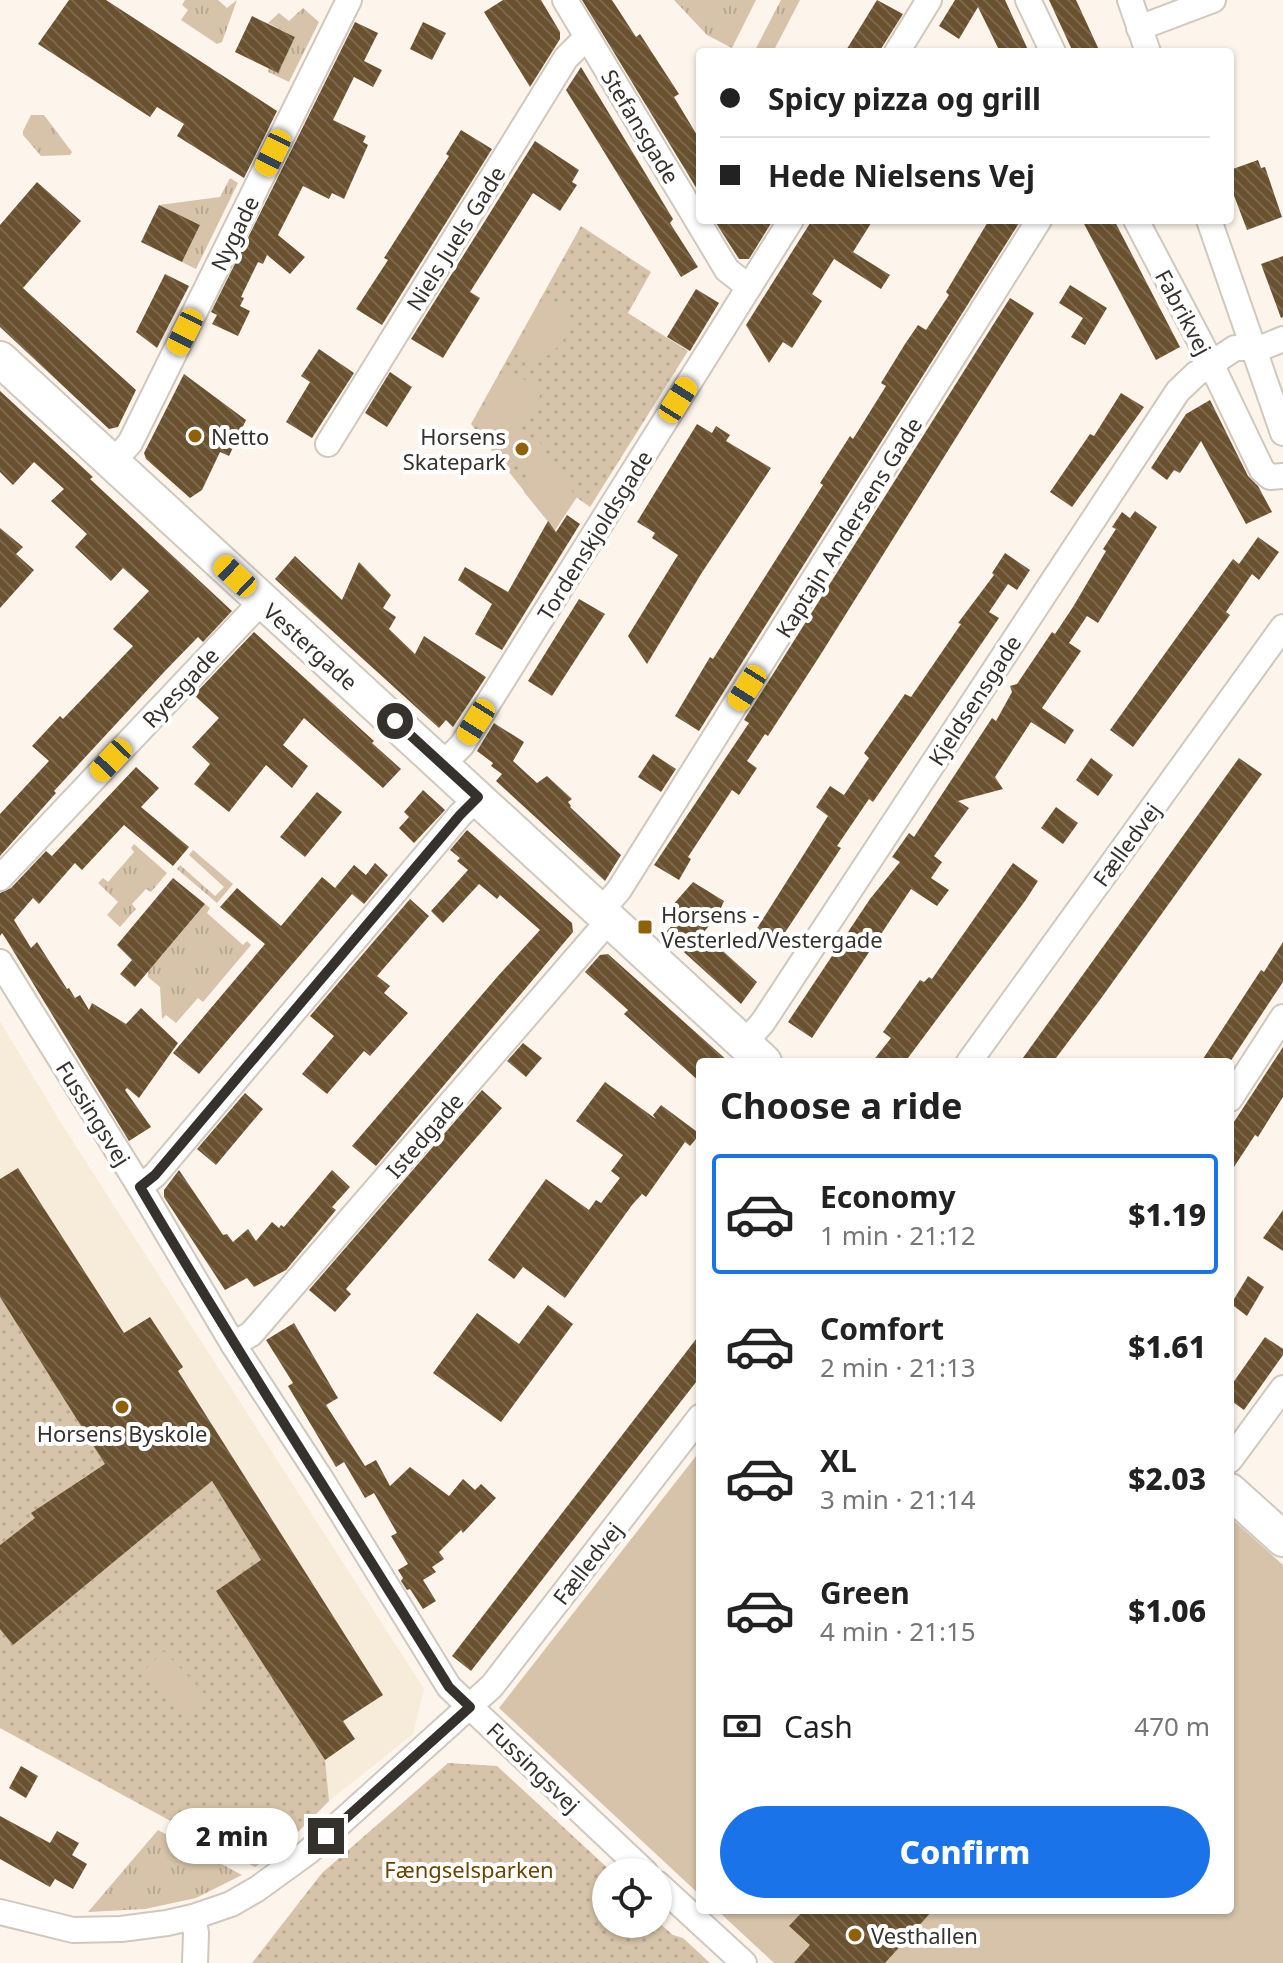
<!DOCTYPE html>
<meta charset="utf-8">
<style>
:root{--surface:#fff;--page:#f6f6f6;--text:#222;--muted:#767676;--line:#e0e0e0;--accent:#1a73e8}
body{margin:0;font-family:"Noto Sans",sans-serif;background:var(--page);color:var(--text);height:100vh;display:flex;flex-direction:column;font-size:30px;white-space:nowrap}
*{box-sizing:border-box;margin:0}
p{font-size:26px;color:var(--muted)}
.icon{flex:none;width:44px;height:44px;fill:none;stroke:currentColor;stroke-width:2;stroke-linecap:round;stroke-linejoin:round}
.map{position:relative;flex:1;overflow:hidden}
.sheet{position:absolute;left:696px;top:1058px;width:538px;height:856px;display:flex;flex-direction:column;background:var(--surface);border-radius:8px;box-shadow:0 2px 6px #0004}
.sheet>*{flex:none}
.hud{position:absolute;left:696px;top:48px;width:538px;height:176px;border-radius:8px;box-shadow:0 2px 6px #0004;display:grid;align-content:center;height:176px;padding:0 24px;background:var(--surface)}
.fabs{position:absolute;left:592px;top:1858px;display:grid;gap:16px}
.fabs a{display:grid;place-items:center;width:80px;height:80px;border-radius:50%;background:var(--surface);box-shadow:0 2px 6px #0004;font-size:40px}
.end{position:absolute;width:36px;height:36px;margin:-18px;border:10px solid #35322e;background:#fff;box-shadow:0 0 0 4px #fff}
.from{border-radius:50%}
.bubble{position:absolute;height:56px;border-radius:28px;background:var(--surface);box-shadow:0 2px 6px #0004;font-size:26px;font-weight:800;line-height:56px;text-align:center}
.car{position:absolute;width:24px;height:48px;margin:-24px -12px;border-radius:10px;box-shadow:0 0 6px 2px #0007;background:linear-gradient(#f5c518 24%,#345 0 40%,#f5c518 0 76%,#345 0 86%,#f5c518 0)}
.hud b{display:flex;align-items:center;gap:28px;height:76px;font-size:30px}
.hud b+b{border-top:2px solid var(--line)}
.hud i{width:20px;height:20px;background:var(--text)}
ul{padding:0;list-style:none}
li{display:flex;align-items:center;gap:24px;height:120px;margin:0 16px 12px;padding:0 8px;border:4px solid transparent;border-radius:8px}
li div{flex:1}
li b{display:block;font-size:30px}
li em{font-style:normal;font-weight:800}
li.current{border-color:var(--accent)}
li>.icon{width:72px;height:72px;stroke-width:1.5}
h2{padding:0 24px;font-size:36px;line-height:96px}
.pay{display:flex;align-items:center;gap:20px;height:88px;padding:0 24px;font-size:30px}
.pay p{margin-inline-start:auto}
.primary-button{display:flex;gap:16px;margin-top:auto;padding:16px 24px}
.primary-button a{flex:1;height:92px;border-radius:48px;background:var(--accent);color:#fff;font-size:32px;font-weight:800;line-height:92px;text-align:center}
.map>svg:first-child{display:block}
</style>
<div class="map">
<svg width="1283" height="1963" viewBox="0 0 1283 1963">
<defs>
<pattern id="grass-tufts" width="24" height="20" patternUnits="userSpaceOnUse" patternTransform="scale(2)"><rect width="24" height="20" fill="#d6c3a9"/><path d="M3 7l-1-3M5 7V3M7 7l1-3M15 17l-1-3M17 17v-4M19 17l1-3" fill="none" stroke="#b8a892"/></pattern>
<pattern id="park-dots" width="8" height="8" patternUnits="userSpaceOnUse" patternTransform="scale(2)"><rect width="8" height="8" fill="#d6c3a9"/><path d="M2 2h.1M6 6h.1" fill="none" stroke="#b8a892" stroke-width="1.8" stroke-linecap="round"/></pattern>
<pattern id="building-back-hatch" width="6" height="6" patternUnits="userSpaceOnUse" patternTransform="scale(2)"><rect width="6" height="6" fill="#6a5230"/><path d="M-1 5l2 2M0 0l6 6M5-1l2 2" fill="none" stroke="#7c684d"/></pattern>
</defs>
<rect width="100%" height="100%" fill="#fdf5eb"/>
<polygon fill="#f7ebda" points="0,1021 63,1126 424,1689 413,1734 329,1801 281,1849 255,1867 0,1728"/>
<g fill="url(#grass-tufts)">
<polygon points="185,0 218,0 227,8 237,0 222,42 217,44 181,20 188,10 182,5"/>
<polygon points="674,0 756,0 732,48 707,35"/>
<polygon points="781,0 800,0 773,52 754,52"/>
<polygon points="303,8 319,22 289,82 268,72 269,68 278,72 295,37 268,23 279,13 289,21"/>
<polygon points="31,115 44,115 72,152 70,155 41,156 23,135 23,131"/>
<polygon points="230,178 238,183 196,269 182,262 200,225 159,205 220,197"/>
<polygon points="134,844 167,873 151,892 146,889 132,904 136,909 120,927 107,915 118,902 98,883 103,878 108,882 134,852 131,848"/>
<polygon points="193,850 233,884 217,903 177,869 180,865 215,896 224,887 189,855"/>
<polygon points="205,904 210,908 207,913 243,945 247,941 251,945 203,1002 198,998 176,1023 166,1015 162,1019 160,987 148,977 147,951 158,960"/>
<polygon points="158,1830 242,1875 196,1898 145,1909 88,1912"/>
</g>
<g fill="url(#park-dots)">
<polygon points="581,226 651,272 628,313 688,351 590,507 576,497 555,530 471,424"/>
<polygon points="0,1297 115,1479 89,1474 32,1513 63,1555 25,1526 0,1545"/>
<polygon points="212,1481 266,1567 236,1577 216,1591 325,1760 329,1801 281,1849 255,1867 0,1728 0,1629 14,1644"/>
<polygon points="448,1763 497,1766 612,1872 606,1872 606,1924 658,1924 658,1922 673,1935 683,1938 710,1963 252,1963 322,1873"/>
</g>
<g fill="#d6c3a9">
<path d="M542,301L568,305C569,311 571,319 570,326C566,344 543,363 526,366L521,351L516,348Z"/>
<polygon points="507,370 543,390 520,430 545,446 545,452 564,475 562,479 577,497 555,530 524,492 526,474 513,459 504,457 478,420 479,413"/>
<polygon points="700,1451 700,1895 499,1708"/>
<polygon points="1230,1517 1283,1565 1283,1963 774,1963 717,1910 1230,1910"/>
<polygon points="164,1651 206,1695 184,1715 143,1672"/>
</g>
<g fill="url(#building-back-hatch)">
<polygon points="69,0 106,0 277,111 244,178 177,136 184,124 157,107 150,117 38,44"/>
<polygon points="503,0 541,0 560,32 560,39 530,87 484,12"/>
<polygon points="582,0 612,0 636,37 640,34 679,94 674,97 700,140 700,194"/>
<polygon points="877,0 903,14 879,52 845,52"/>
<polygon points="955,0 1005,0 1029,52 1000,52 978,7 959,39 939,26"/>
<polygon points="1049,0 1076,0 1100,52 1073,52"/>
<polygon points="252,16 295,37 278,73 235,52"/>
<polygon points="355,22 378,33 364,61 382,70 373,87 354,77 333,120 366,136 363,142 368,145 344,199 332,193 329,199 303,186 278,235 305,257 290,274 267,255 263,264 258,262 241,297 244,298 240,306 250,311 238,336 212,324 217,315 211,312"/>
<polygon points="423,22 446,33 432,60 410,49"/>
<polygon points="581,67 673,219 670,223 698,267 681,277 566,90"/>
<polygon points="461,130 492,149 382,325 356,309 388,260 384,258 449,156 446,154"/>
<polygon points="535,141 579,170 572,182 577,185 560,211 533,193 470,292 480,298 443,358 411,339"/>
<polygon points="1258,160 1261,168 1265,167 1282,217 1247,230 1230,185 1230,170"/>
<polygon points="37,182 81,221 23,288 136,390 118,427 109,429 0,327 0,225"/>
<polygon points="159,205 200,225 182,262 141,242"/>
<polygon points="714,220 773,220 749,259 739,259"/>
<polygon points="812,220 873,220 853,252 890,275 881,289 834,259 812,294 822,301 792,348 783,342 769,363 746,325"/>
<polygon points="989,220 1021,220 699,731 675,716 710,657 713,659 823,485 820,483 850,436 853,439 886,386 881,383 905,344 918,325 926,330 949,295 946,292"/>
<polygon points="1082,220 1114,220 1180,347 1156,360"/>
<polygon points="1283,256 1283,317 1281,318 1261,264"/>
<polygon points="165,274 189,286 157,348 136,332"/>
<polygon points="1070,285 1107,308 1085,345 1071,337 1083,318 1059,303"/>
<polygon points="696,289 719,303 690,351 667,337"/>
<polygon points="1010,298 1034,313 821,654 768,736 765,734 747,761 757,768 739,795 732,790 688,857 691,859 679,880 654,865 749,723 744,720"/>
<polygon points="319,349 354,373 312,438 286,422 310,382 301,376"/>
<polygon points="390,372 412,387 387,427 365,413"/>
<polygon points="184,374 246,420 229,456 220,452 202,490 190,498 146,459 144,453"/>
<polygon points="0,391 93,477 90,479 232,611 203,642 198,637 165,671 54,791 56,793 0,856 0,814 49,761 32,746 60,716 63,719 133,646 113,629 149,591 123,568 111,581 75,547 87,534 51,501 64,489 34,462 13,485 0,472"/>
<polygon points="1121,393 1144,407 1072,507 1050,492 1090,434 1094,436"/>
<polygon points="1210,400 1248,476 1258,486 1272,512 1246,524 1201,441 1180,473 1174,470 1167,480 1151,468 1186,414"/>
<polygon points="697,424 712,433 716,426 730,435 726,441 771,468 701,574 647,664 628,636 678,555 652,538 655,533 637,522"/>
<polygon points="1135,511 1157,527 1098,623 1087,616 1069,643 1081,651 1042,708 1074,730 1065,744 1031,722 995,777 1003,789 958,801 969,808 934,856 942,862 931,878 949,890 937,906 911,889 812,1038 788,1022 870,899 900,862 892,857 909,833 914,837 992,718 996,721 1012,692 1010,686 1017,684 1052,632 1055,634 1073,607 1106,551 1103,549 1116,529 1112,527 1122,512 1130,518"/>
<polygon points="567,515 580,524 502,650 475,634 492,604 458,580 465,567 508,592 548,521 556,532"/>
<polygon points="0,528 23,547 16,554 34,570 0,608"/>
<polygon points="1258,537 1279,552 1259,580 1252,574 1226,612 1230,615 1133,747 1110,730 1233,559 1239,564"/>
<polygon points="1005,553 1030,570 1017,590 1008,584 989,612 999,618 873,802 869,799 837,846 841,848 778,943 756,930 828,816 816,807 830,786 844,795 869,758 864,753 905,694 911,697 961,624 958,623 994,575 992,573"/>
<polygon points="295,556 342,600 359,562 391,595 383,608 396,617 389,629 415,654 424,636 486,677 453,727 446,720 439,728 275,579"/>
<polygon points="579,599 605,614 552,696 528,681"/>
<polygon points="254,632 374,741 372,743 401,769 383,788 304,718 283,745 308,766 292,788 266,765 229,812 194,784 210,764 192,747 219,718 194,695"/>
<polygon points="494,723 524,742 513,761 537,783 547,776 572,799 568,802 571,806 570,807 621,855 605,881 496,781 502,774 491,766 493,763 477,751"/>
<polygon points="653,754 676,769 661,792 638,777"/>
<polygon points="1091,758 1113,775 1098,796 1076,780"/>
<polygon points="1239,758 1262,774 1102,997 1053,1062 1020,1062"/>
<polygon points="136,767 159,788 141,807 189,847 173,866 124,825 82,870 75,863 39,904 33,898 14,920 31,948 37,942 67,989 69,988 75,998 80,995 89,1010 92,1003 126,1024 141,1008 178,1043 139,1098 127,1088 125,1090 151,1127 129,1141 6,939 2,933 0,936 0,893 11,888 46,851 52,856"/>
<polygon points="423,790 445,810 414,843 399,828 409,817 404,812"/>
<polygon points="317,792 342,812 305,857 280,837"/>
<polygon points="1056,807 1078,823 1063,844 1041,828"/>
<polygon points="467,830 572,923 573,932 376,1166 352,1146 498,976 540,930 500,895 497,899 479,884 443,923 431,911 468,870 457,861 460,858 450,850"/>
<polygon points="375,863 388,875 364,904 352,894 199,1074 173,1053 265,944 220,907 237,888 281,926 322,877 335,888 354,865 366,875"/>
<polygon points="1013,863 1038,881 1025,901 905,1062 872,1062 891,1038 883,1032 920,980 924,982 929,977 932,979"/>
<polygon points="173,878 205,904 135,987 120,974 132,960 117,945"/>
<polygon points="693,882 724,901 718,915 703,933 757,982 741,1004 664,934 681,916 671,907"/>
<polygon points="410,899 429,916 377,976 390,986 384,993 408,1013 370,1056 364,1051 327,1094 302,1074 334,1036 310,1016"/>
<polygon points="1283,942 1283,982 1230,1062 1201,1062 1261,970 1264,972"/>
<polygon points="608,954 729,1062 700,1062 700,1082 624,1014 628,1010 585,972 600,955"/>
<polygon points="523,1043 542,1058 526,1077 507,1061"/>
<polygon points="1283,1047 1283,1097 1258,1137 1255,1135 1230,1173 1230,1128"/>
<polygon points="605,1082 656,1119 653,1115 661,1105 700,1134 690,1146 685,1142 646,1197 642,1194 632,1205 565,1298 523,1267 514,1279 488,1260 546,1179 589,1210 596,1200 601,1203 620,1178 611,1171 623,1155 576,1121"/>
<polygon points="482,1090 502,1108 346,1289 351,1294 335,1312 309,1290"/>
<polygon points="245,1093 263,1109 216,1165 197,1149"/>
<polygon points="18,1168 124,1333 150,1317 183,1367 178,1371 383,1695 343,1721 355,1739 325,1760 216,1591 261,1560 212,1481 13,1645 0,1629 0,1545 35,1518 31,1513 105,1464 0,1297 0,1179"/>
<polygon points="179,1170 223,1235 227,1234 233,1242 248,1229 256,1241 272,1222 279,1228 281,1225 284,1227 332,1170 350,1187 332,1207 336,1210 286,1270 254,1287 247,1278 225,1290 164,1197 164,1190"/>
<polygon points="1283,1210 1283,1251 1263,1238"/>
<polygon points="1248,1276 1264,1287 1247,1316 1231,1304"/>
<polygon points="548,1305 573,1324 501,1422 433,1373 477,1313 519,1344"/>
<polygon points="294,1323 338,1398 326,1405 365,1466 376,1460 390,1486 410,1467 449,1496 463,1479 475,1490 481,1484 496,1498 463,1533 461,1530 439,1552 444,1559 432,1567 436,1572 423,1580 436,1601 423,1609 410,1589 407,1590 401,1581 403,1578 398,1570 408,1564 391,1536 397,1533 374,1493 365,1498 344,1462 336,1467 288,1386 293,1383 266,1340"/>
<polygon points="700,1334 700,1377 471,1671 452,1656"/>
<polygon points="1265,1337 1283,1349 1283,1355 1244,1410 1230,1400 1230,1387"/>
<polygon points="21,1766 38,1776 26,1798 9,1788"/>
<polygon points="0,1816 50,1843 57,1831 79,1843 72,1855 87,1864 73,1889 55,1879 50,1887 0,1859"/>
<polygon points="804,1910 933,1910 885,1963 794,1963 810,1945 789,1926"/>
</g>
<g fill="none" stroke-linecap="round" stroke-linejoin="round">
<defs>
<g id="street">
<polyline points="565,0 727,270 749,287"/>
<polyline points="1028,0 1053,52"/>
<polyline points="1130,0 1148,52"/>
<polyline points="1139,28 1213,0"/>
<polyline points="897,52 929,0"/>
<polyline points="1136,220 1204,349 1262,470 1270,477 1283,476"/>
<polyline points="1209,220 1283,433"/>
<polyline points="1254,351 1283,339"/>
<polyline points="328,444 566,58 587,37"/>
<polyline points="113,462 130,443 349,0"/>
<polyline points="442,765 462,745 791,220"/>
<polyline points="0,878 262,601"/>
<polyline points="601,911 619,890 1039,220"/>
<polyline points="0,962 140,1187 233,1344 321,1479 449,1687 645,1872"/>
<polyline points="744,1044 763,1022 1178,391 1196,374 1235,348 1253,348"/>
<polyline points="969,1062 1283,627"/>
<polyline points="1230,1099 1283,1017"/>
<polyline points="140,1187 155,1175 460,815 478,797"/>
<polyline points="233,1344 251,1334 610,919"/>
<polyline points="1230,1460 1283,1388"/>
<polyline points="658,1884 744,1963"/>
<polyline points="0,1912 73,1930 121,1929 167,1923 193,1917 231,1904 257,1889 308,1852 492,1686 700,1417"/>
<polyline points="193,1917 196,1933 195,1963"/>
</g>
<g id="secondary">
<polyline points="0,359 764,1062"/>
<polyline points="1230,1491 1283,1539"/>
</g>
</defs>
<use href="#street" stroke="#d0c8be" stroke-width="28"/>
<use href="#secondary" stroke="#d0c8be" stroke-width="38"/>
<use href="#street" stroke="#fff" stroke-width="24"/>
<use href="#secondary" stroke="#fff" stroke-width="34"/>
</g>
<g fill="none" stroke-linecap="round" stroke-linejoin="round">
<path stroke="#35322e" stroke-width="10" d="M326,1836L470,1707L449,1687C346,1520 239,1356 140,1187L155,1175L460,815L478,797L395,721"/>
</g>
<g fill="#8f620a" stroke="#fff" stroke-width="3">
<circle cx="195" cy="436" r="8"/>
<circle cx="522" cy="449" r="8"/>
<rect x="637" y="919" width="16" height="16" rx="4"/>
<circle cx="122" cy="1407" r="8"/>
<circle cx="855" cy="1935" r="8"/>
</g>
<g text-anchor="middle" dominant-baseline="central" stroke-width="8" stroke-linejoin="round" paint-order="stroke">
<g font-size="22" fill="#35322e" stroke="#fff">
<text transform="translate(641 126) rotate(59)">Stefansgade</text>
<text transform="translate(234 233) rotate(-64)">Nygade</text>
<text transform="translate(455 238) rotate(-58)">Niels Juels Gade</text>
<text transform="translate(1184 312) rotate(62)">Fabrikvej</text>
<text transform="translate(848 527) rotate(-58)">Kaptajn Andersens Gade</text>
<text transform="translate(594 535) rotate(-58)">Tordenskjoldsgade</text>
<text transform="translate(311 646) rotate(42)">Vestergade</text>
<text transform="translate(180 687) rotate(-47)">Ryesgade</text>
<text transform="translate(974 700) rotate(-57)">Kjeldsensgade</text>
<text transform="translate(1126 844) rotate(-54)">Fælledvej</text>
<text transform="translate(94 1113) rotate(58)">Fussingsvej</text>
<text transform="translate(424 1135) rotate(-49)">Istedgade</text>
<text transform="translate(587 1563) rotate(-52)">Fælledvej</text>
<text transform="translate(534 1767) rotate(44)">Fussingsvej</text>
</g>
<g font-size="22" fill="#35322e" stroke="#fff" text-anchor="start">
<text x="211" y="436">Netto</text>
<text x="506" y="436" text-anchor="end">Horsens<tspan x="506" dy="25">Skatepark</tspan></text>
<text x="661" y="914">Horsens -<tspan x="661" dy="25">Vesterled/Vestergade</tspan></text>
<text x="122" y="1433" text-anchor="middle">Horsens Byskole</text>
<text x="871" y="1935">Vesthallen</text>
</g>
<g font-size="22" fill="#684500" stroke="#fff">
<text x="469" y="1869">Fængselsparken</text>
</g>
</g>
</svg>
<div class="fabs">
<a><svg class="icon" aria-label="locate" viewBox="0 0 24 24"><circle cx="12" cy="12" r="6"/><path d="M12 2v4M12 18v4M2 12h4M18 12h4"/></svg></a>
</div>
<i class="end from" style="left:395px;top:721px"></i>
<i class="end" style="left:326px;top:1836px"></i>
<div class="bubble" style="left:166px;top:1808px;width:132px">2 min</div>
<i class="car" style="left:273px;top:153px;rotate:206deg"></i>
<i class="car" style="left:185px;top:332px;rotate:206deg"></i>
<i class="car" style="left:678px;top:400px;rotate:32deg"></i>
<i class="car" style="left:235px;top:576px;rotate:313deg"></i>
<i class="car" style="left:747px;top:688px;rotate:212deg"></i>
<i class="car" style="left:476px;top:722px;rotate:212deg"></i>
<i class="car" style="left:111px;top:760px;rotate:223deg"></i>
<div class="hud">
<b><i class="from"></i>Spicy pizza og grill</b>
<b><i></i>Hede Nielsens Vej</b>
</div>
<section class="sheet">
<h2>Choose a ride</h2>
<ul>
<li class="current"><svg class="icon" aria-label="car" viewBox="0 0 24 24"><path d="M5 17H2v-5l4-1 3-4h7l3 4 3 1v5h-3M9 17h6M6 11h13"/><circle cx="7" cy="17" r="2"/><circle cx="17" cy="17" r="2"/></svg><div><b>Economy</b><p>1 min · 21:12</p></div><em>$1.19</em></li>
<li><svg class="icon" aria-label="car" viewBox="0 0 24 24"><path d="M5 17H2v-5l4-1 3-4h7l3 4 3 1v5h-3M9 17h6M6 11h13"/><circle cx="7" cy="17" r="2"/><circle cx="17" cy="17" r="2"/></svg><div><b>Comfort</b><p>2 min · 21:13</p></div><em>$1.61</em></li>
<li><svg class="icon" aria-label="car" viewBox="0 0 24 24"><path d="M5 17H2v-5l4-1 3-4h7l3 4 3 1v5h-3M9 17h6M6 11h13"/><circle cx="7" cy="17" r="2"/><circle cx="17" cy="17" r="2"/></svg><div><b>XL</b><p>3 min · 21:14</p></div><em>$2.03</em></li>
<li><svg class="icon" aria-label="car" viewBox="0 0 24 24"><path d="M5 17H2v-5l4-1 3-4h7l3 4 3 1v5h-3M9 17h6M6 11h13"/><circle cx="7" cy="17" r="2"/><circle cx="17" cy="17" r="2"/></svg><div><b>Green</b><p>4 min · 21:15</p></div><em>$1.06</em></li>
</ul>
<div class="pay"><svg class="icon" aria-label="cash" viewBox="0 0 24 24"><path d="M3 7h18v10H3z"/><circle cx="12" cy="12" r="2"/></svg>Cash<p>470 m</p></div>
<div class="primary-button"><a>Confirm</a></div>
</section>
</div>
